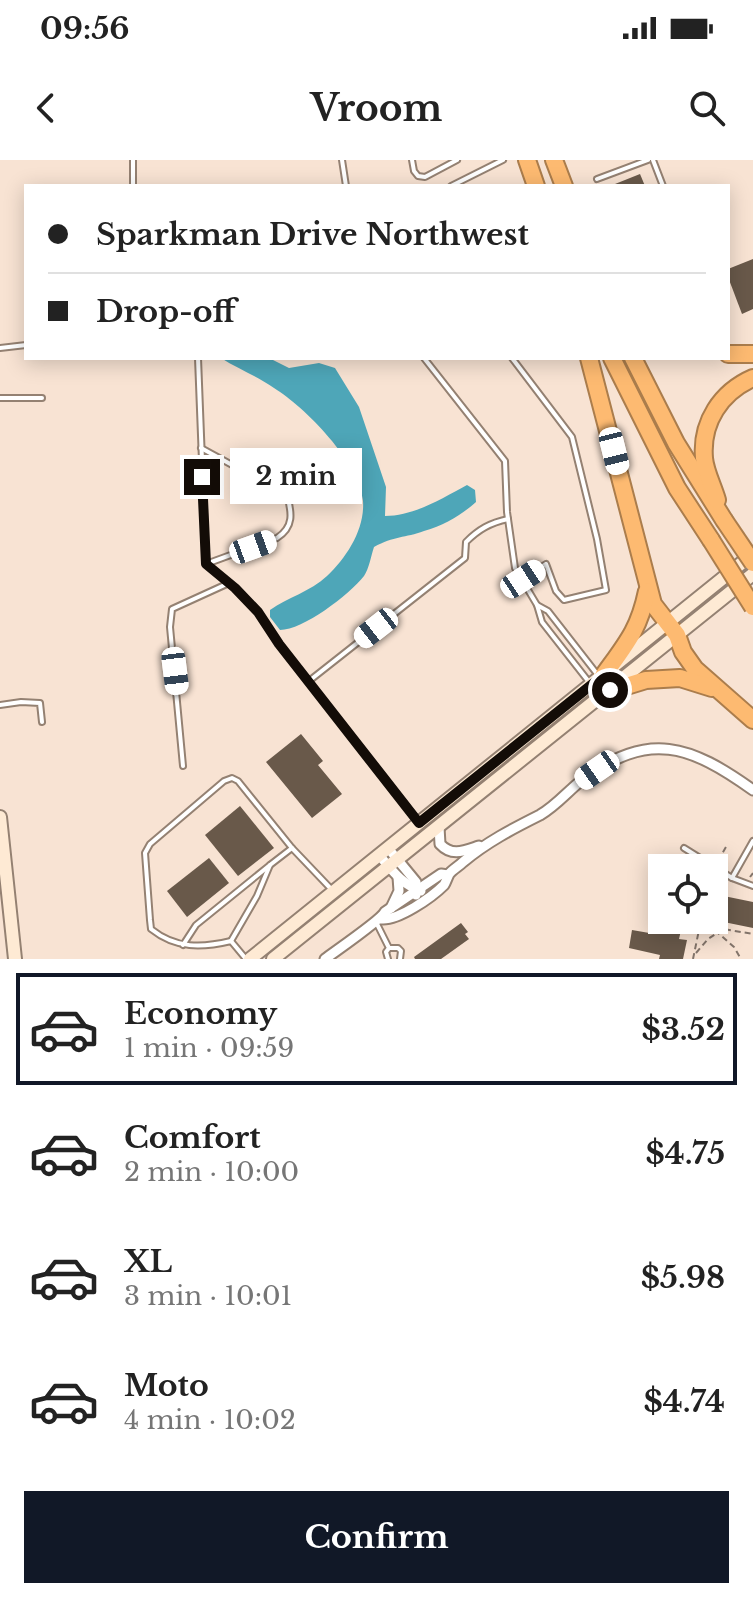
<!DOCTYPE html>
<meta charset="utf-8">
<style>
:root{--surface:#fff;--page:#f6f6f6;--text:#222;--muted:#767676;--line:#e0e0e0;--accent:#111827}
body{margin:0;font-family:"Libre Baskerville",serif;background:var(--page);color:var(--text);height:100vh;display:flex;flex-direction:column;font-size:30px;white-space:nowrap}
*{box-sizing:border-box;margin:0}
p{font-size:26px;color:var(--muted)}
.icon{flex:none;width:44px;height:44px;fill:none;stroke:currentColor;stroke-width:2;stroke-linecap:round;stroke-linejoin:round}
.map{position:relative;height:799px;overflow:hidden}
.details{display:flex;flex-direction:column;background:var(--surface);flex:1}
.details>*{flex:none}
.hud{position:absolute;left:24px;top:24px;width:706px;height:176px;border-radius:0px;box-shadow:0 4px 20px #0003;display:grid;align-content:center;height:176px;padding:0 24px;background:var(--surface)}
.buttons{position:absolute;left:648px;top:694px;display:grid;gap:16px}
.buttons a{display:grid;place-items:center;width:80px;height:80px;border-radius:0px;background:var(--surface);box-shadow:0 4px 20px #0003;font-size:40px}
.end{position:absolute;width:36px;height:36px;margin:-18px;border:10px solid #130c07;background:#fff;box-shadow:0 0 0 4px #fff}
.from{border-radius:50%}
.bubble{position:absolute;height:56px;border-radius:0px;background:var(--surface);box-shadow:0 4px 20px #0003;font-size:26px;font-weight:800;line-height:56px;text-align:center}
.car{position:absolute;width:24px;height:48px;margin:-24px -12px;border-radius:10px;box-shadow:0 0 6px 2px #0007;background:linear-gradient(#fff 24%,#345 0 40%,#fff 0 76%,#345 0 86%,#fff 0)}
.hud b{display:flex;align-items:center;gap:28px;height:76px;font-size:30px}
.hud b+b{border-top:2px solid var(--line)}
.hud i{width:20px;height:20px;background:var(--text)}
ul{padding:14px 0 0;list-style:none}
li{display:flex;align-items:center;gap:24px;height:112px;margin:0 16px 12px;padding:0 8px;border:4px solid transparent;border-radius:0px}
li div{flex:1}
li b{display:block;font-size:30px}
li em{font-style:normal;font-weight:800}
li.current{border-color:var(--accent)}
li>.icon{width:72px;height:72px;stroke-width:1.5}
.primary-button{display:flex;gap:16px;margin-top:auto;padding:16px 24px}
.primary-button a{flex:1;height:92px;border-radius:0px;background:var(--accent);color:#fff;font-size:32px;font-weight:800;line-height:92px;text-align:center}
.status{display:flex;justify-content:space-between;align-items:center;height:56px;padding:0 40px;background:var(--surface);direction:ltr}
.status svg{height:22px;fill:currentColor}
header{display:flex;justify-content:space-between;align-items:center;height:104px;padding:0 24px;background:var(--surface);font-size:36px;font-weight:800}
.map>svg:first-child{display:block}
</style>
<div class="status"><b>09:56</b><svg viewBox="0 0 49 12"><path d="M0 12V9h3v3zM5 12V6h3v6zM10 12V3h3v9zM15 12V0h3v12zM26 1h20v11H26zM47 4h2v5h-2z"/></svg></div>
<header><svg class="icon" aria-label="back" viewBox="0 0 24 24"><path d="M15 5l-7 7 7 7"/></svg>Vroom<svg class="icon" aria-label="search" viewBox="0 0 24 24"><circle cx="10" cy="10" r="6"/><path d="M15 15l6 6"/></svg></header>
<div class="map">
<svg width="753" height="799" viewBox="0 0 753 799">
<rect width="100%" height="100%" fill="#f8e3d3"/>
<path fill="#4ea6b8" d="M221,198H269L289,208L319,203L335,208L359,247L386,327L385,356C414,356 443,338 467,325L475,330L476,342C460,356 445,365 424,371C405,378 394,376 374,387C371,396 369,409 364,416C349,435 303,470 280,470L270,457V450C288,437 310,432 327,416C347,397 365,369 363,341C360,303 305,247 274,228C257,216 238,209 221,198Z"/>
<g fill="#69594a">
<polygon points="640,14 645,26 610,26"/>
<polygon points="753,99 753,149 742,154 728,117 728,109"/>
<polygon points="301,574 323,601 318,605 342,634 312,658 266,602"/>
<polygon points="240,646 274,688 238,716 205,675"/>
<polygon points="209,698 229,723 187,757 167,731"/>
<polygon points="655,725 662,727 662,760 699,760 697,769 682,766 679,779 687,780 683,799 659,799 660,795 629,788 632,770 655,774 659,754 650,752"/>
<polygon points="714,734 753,742 753,768 714,760"/>
<polygon points="461,763 468,772 465,774 469,779 441,799 415,799 414,797"/>
</g>
<g fill="none" stroke-linecap="round" stroke-linejoin="round">
<defs>
<g id="lane">
<polyline points="133,0 133,26"/>
<polyline points="342,0 346,26"/>
<polyline points="412,0 414,11 418,16 425,17 457,0"/>
<polyline points="653,0 663,26"/>
<polyline points="597,19 648,0"/>
<polyline points="451,26 503,0"/>
<polyline points="0,188 26,185"/>
<polyline points="198,198 206,404 235,428 258,452 279,484 418,661"/>
<polyline points="424,198 505,301 507,352 515,408 537,445 542,462 600,536"/>
<polyline points="512,198 572,277 597,379 606,430 564,440 556,431 546,404 523,419"/>
<polyline points="0,238 42,238"/>
<path d="M201,288L287,335C292,353 294,367 277,378L206,404"/>
<polyline points="537,445 548,451 608,528"/>
<path d="M309,521L465,398L466,382C479,369 490,363 508,359"/>
<polyline points="0,545 21,542 40,543 42,562"/>
<polyline points="183,606 170,467 172,449 229,423"/>
<polyline points="684,688 732,718 753,726"/>
<polyline points="732,718 753,681"/>
<polyline points="376,762 389,788 386,792 388,799"/>
<polyline points="231,781 257,736 270,705 292,688"/>
<polyline points="183,785 196,765 270,705"/>
<polyline points="389,788 398,788 401,791 400,799"/>
<path d="M246,799L231,781C202,788 176,789 151,769L150,760L145,693L150,684L224,621L232,618L238,621L292,688L333,731"/>
</g>
<g id="street">
<path d="M439,667L440,684C452,697 464,691 479,686"/>
<polyline points="388,688 416,722 416,735"/>
<path d="M379,695C392,710 402,725 421,731"/>
<polyline points="391,748 399,731 398,717"/>
<path d="M381,759C398,761 432,737 444,725C446,722 447,718 449,714C452,710 459,706 463,702C487,682 512,669 540,655C556,646 568,631 582,620C649,570 690,585 753,630"/>
<path d="M325,799C337,790 381,760 385,752L441,714L448,715"/>
</g>
<g id="secondary">
<polyline points="0,657 15,799"/>
<polyline points="250,799 753,394"/>
<polyline points="273,799 753,414"/>
</g>
<g id="highway">
<polyline points="527,0 536,26"/>
<polyline points="554,0 564,26"/>
<polyline points="728,194 753,194"/>
<polyline points="589,198 653,444 677,475 683,492 695,509 753,560"/>
<polyline points="612,198 677,328 711,380"/>
<polyline points="633,198 676,283 724,360"/>
<path d="M717,340C713,326 705,311 704,298C701,262 721,232 753,218"/>
<path d="M603,516C626,484 639,470 647,431"/>
<polyline points="607,532 646,520 680,518 712,528"/>
</g>
</defs>
<use href="#lane" stroke="#948172" stroke-width="8"/>
<use href="#street" stroke="#948172" stroke-width="13"/>
<use href="#secondary" stroke="#948172" stroke-width="16"/>
<use href="#highway" stroke="#ab7d4c" stroke-width="20"/>
<g stroke="#83756b" stroke-width="2" stroke-dasharray="6 4" stroke-linecap="butt">
<polyline points="718,701 726,687"/>
<polyline points="750,717 753,713"/>
<polyline points="719,769 718,773 734,787 741,799"/>
<polyline points="696,793 708,779 717,773"/>
<polyline points="693,799 700,765 753,774"/>
</g>
<use href="#lane" stroke="#fff" stroke-width="4"/>
<use href="#street" stroke="#fff" stroke-width="9"/>
<use href="#secondary" stroke="#feead4" stroke-width="12"/>
<use href="#highway" stroke="#fdba71" stroke-width="16"/>
<defs>
<g id="highway-bridge">
<polyline points="724,360 753,403"/>
<polyline points="711,380 753,447"/>
</g>
</defs>
<use href="#highway-bridge" stroke="#ab7d4c" stroke-width="20" stroke-linecap="butt"/>
<use href="#highway-bridge" stroke="#fdba71" stroke-width="16"/>
</g>
<g fill="none" stroke-linecap="round" stroke-linejoin="round">
<polyline stroke="#130c07" stroke-width="10" points="202,317 206,404 235,428 258,452 279,484 419,663 600,518 610,530"/>
</g>
</svg>
<div class="buttons">
<a><svg class="icon" aria-label="locate" viewBox="0 0 24 24"><circle cx="12" cy="12" r="6"/><path d="M12 2v4M12 18v4M2 12h4M18 12h4"/></svg></a>
</div>
<i class="end from" style="left:610px;top:530px"></i>
<i class="end" style="left:202px;top:317px"></i>
<div class="bubble" style="left:230px;top:288px;width:132px">2 min</div>
<i class="car" style="left:614px;top:291px;rotate:166deg"></i>
<i class="car" style="left:253px;top:387px;rotate:70deg"></i>
<i class="car" style="left:523px;top:419px;rotate:57deg"></i>
<i class="car" style="left:376px;top:468px;rotate:232deg"></i>
<i class="car" style="left:175px;top:511px;rotate:173deg"></i>
<i class="car" style="left:597px;top:610px;rotate:235deg"></i>
<div class="hud">
<b><i class="from"></i>Sparkman Drive Northwest</b>
<b><i></i>Drop-off</b>
</div>
</div>
<section class="details">
<ul>
<li class="current"><svg class="icon" aria-label="car" viewBox="0 0 24 24"><path d="M5 17H2v-5l4-1 3-4h7l3 4 3 1v5h-3M9 17h6M6 11h13"/><circle cx="7" cy="17" r="2"/><circle cx="17" cy="17" r="2"/></svg><div><b>Economy</b><p>1 min · 09:59</p></div><em>$3.52</em></li>
<li><svg class="icon" aria-label="car" viewBox="0 0 24 24"><path d="M5 17H2v-5l4-1 3-4h7l3 4 3 1v5h-3M9 17h6M6 11h13"/><circle cx="7" cy="17" r="2"/><circle cx="17" cy="17" r="2"/></svg><div><b>Comfort</b><p>2 min · 10:00</p></div><em>$4.75</em></li>
<li><svg class="icon" aria-label="car" viewBox="0 0 24 24"><path d="M5 17H2v-5l4-1 3-4h7l3 4 3 1v5h-3M9 17h6M6 11h13"/><circle cx="7" cy="17" r="2"/><circle cx="17" cy="17" r="2"/></svg><div><b>XL</b><p>3 min · 10:01</p></div><em>$5.98</em></li>
<li><svg class="icon" aria-label="car" viewBox="0 0 24 24"><path d="M5 17H2v-5l4-1 3-4h7l3 4 3 1v5h-3M9 17h6M6 11h13"/><circle cx="7" cy="17" r="2"/><circle cx="17" cy="17" r="2"/></svg><div><b>Moto</b><p>4 min · 10:02</p></div><em>$4.74</em></li>
</ul>
<div class="primary-button"><a>Confirm</a></div>
</section>
